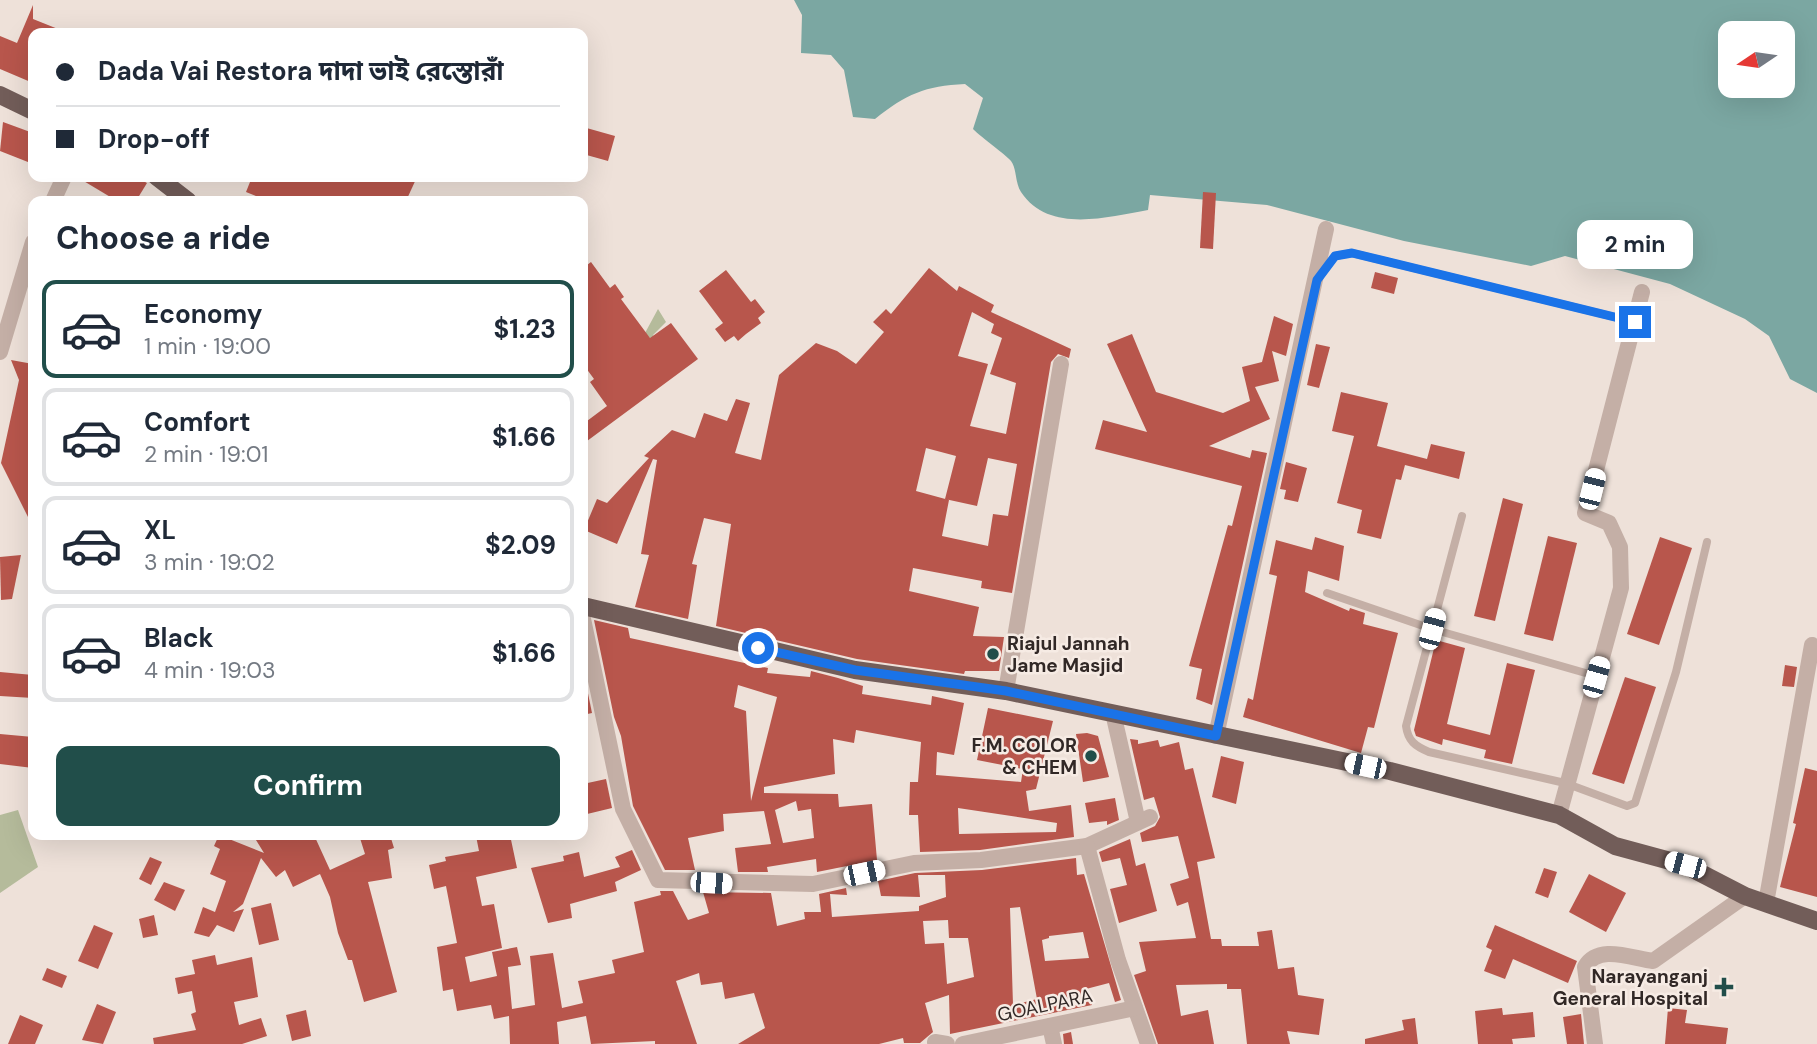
<!DOCTYPE html>
<meta charset="utf-8">
<style>
:root{--surface:#fff;--page:#f6f6f7;--text:#1f2937;--muted:#747a83;--line:#e0e1e3;--accent:#214e4a}
body{margin:0;font-family:"DM Sans","Noto Sans Bengali",sans-serif;background:var(--page);color:var(--text);height:100vh;display:flex;flex-direction:column;font-size:26px;white-space:nowrap}
*{box-sizing:border-box;margin:0}
p{font-size:23px;color:var(--muted)}
.icon{flex:none;width:38px;height:38px;fill:none;stroke:currentColor;stroke-width:2;stroke-linecap:round;stroke-linejoin:round}
.map{position:relative;flex:1;overflow:hidden}
.sheet{position:absolute;left:28px;top:196px;width:560px;height:644px;display:flex;flex-direction:column;background:var(--surface);border-radius:14px;box-shadow:0 7px 28px #0002}
.sheet>*{flex:none}
.top-card{position:absolute;left:28px;top:28px;width:560px;height:154px;border-radius:14px;box-shadow:0 7px 28px #0002;display:grid;align-content:center;height:154px;padding:0 28px;background:var(--surface)}
.needle{width:46px;rotate:257deg}
.tools{position:absolute;left:1718px;top:21px;display:grid;gap:14px}
.tools a{display:grid;place-items:center;width:77px;height:77px;border-radius:14px;background:var(--surface);box-shadow:0 7px 28px #0002;font-size:35px}
.end{position:absolute;width:32px;height:32px;margin:-16px;border:9px solid #1a73e8;background:#fff;box-shadow:0 0 0 4px #fff}
.from{border-radius:50%}
.bubble{position:absolute;height:49px;border-radius:14px;background:var(--surface);box-shadow:0 7px 28px #0002;font-size:23px;font-weight:700;line-height:49px;text-align:center}
.car{position:absolute;width:21px;height:42px;margin:-21px -10px;border-radius:9px;box-shadow:0 0 5px 2px #0007;background:linear-gradient(#fff 24%,#345 0 40%,#fff 0 76%,#345 0 86%,#fff 0)}
.top-card b{display:flex;align-items:center;gap:24px;height:66px;font-size:26px}
.top-card b+b{border-top:2px solid var(--line)}
.top-card i{width:18px;height:18px;background:var(--text)}
ul{padding:0;list-style:none}
li{display:flex;align-items:center;gap:21px;height:98px;margin:0 14px 10px;padding:0 14px;border:4px solid var(--line);border-radius:14px}
li div{flex:1}
li b{display:block;font-size:26px}
li em{font-style:normal;font-weight:700}
li.on{border-color:var(--accent)}
li>.icon{width:63px;height:63px;stroke-width:1.5}
h2{padding:0 28px;font-size:32px;line-height:84px}
.button{display:flex;gap:14px;margin-top:auto;padding:14px 28px}
.button a{flex:1;height:80px;border-radius:14px;background:var(--accent);color:#fff;font-size:28px;font-weight:700;line-height:80px;text-align:center}
.map>svg:first-child{display:block}
</style>
<div class="map">
<svg width="1817" height="1044" viewBox="0 0 1817 1044">
<rect width="100%" height="100%" fill="#eee1d9"/>
<g fill="#b5bb9b">
<polygon points="658,309 666,322 653,335 673,362 645,333"/>
<polygon points="18,810 38,867 0,893 0,815"/>
</g>
<path fill="#7ba7a2" fill-rule="evenodd" d="M794,0H1817V393L1790,379L1769,336L1745,319L1670,284L1565,256L1531,266L1404,241L1267,205L1150,195L1148,210C1107,217 1049,234 1021,192C1015,183 1017,169 1011,161C1005,154 982,138 973,129L983,98L965,84C925,86 906,94 875,119L853,117L844,70L831,55L801,53L802,15ZM1731,33H1783V86H1731Z"/>
<g fill="#b8564c" fill-rule="evenodd">
<polygon points="33,5 33,19 68,33 33,33 33,83 0,69 0,36 17,43"/>
<polygon points="3,122 33,133 33,164 0,151"/>
<polygon points="583,127 615,136 608,161 583,154"/>
<polygon points="77,177 136,177 147,183 136,201 117,201"/>
<polygon points="252,177 417,177 406,201 269,201 246,192"/>
<polygon points="1203,192 1216,193 1213,249 1200,248"/>
<polygon points="591,262 610,288 615,284 624,297 621,299 650,338 671,323 698,359 583,444 583,424 607,406 590,382 594,379 583,364 583,268"/>
<path d="M929,268L957,291L959,286L994,305L991,312L1071,349L1069,358L1058,354L1051,362L1012,593L981,588L982,581L913,568L909,591L979,607L973,636L1004,637L999,671H965L964,674L857,659L716,626L731,524L704,518L692,564L697,565L688,619L635,607L649,555L641,554L657,460L653,459L617,544L584,530L597,499L607,503L649,458L644,456L672,430L695,438L704,413L727,421L736,399L750,403L735,453L761,460L779,375L816,343L837,351L856,364L884,332L873,322L886,309L891,314ZM972,312L994,324L991,333L1002,338L990,374L1016,383L1006,434L970,426L988,364L958,356ZM926,448L956,456L945,499L977,506L988,458L1017,464L1008,516L993,514L988,546L942,536L949,500L916,491Z"/>
<polygon points="726,270 751,302 755,299 765,312 758,318 761,323 746,334 738,341 734,336 725,342 715,329 723,323 699,291"/>
<polygon points="1375,272 1398,278 1394,294 1371,288"/>
<polygon points="1274,316 1293,324 1286,356 1272,351 1279,381 1255,387 1270,419 1209,446 1250,458 1252,450 1267,453 1212,705 1196,699 1202,669 1189,666 1228,525 1232,526 1242,486 1095,449 1103,420 1147,432 1107,344 1132,334 1156,392 1223,413 1250,401 1242,367 1262,362"/>
<polygon points="1316,344 1330,347 1319,388 1307,385"/>
<polygon points="11,360 33,364 33,527 1,463 19,380"/>
<polygon points="1341,392 1388,403 1377,446 1427,459 1431,444 1465,452 1459,479 1405,465 1401,480 1396,479 1381,539 1357,533 1362,510 1337,503 1354,436 1332,431"/>
<polygon points="1286,462 1307,468 1298,502 1284,499 1286,490 1280,489"/>
<polygon points="1503,498 1523,504 1495,621 1474,616"/>
<polygon points="1548,536 1577,543 1553,641 1524,634"/>
<polygon points="1315,537 1344,546 1339,581 1308,571 1305,592 1349,611 1350,608 1365,613 1363,624 1398,633 1374,728 1368,727 1361,753 1243,717 1248,698 1253,700 1277,576 1269,574 1276,540 1312,550"/>
<polygon points="1660,537 1692,548 1659,645 1627,634"/>
<polygon points="21,555 12,599 1,600 0,557"/>
<path d="M594,620L628,628L630,638L768,668L767,673L810,677L811,671L838,678L863,686L862,694L931,705L932,696L964,703L954,755L937,752L936,775L1021,782L1023,769L977,760L988,708L1053,721L1036,789L1026,791L1029,811L1071,805L1074,837L980,850L920,852L918,815H909L910,782H918L921,742L856,730L854,743L833,739L835,774L764,787V793L838,794L839,807L872,804L877,860L817,872L816,859L767,867L768,872H738L735,848L771,844L764,811L723,814L724,831L688,838L695,870H665L633,806L621,736L614,717ZM738,685L777,697L751,801L746,711L734,707ZM796,801L798,811L811,809L814,838L783,843L775,810ZM958,808L1057,823L1056,832L959,834Z"/>
<polygon points="1436,640 1465,648 1447,724 1490,735 1507,663 1535,670 1512,764 1484,758 1486,750 1443,739 1442,745 1416,736 1414,730"/>
<polygon points="1785,665 1797,667 1794,687 1782,686"/>
<polygon points="583,669 592,713 583,715"/>
<polygon points="0,672 33,675 33,698 0,696"/>
<polygon points="1625,677 1656,687 1624,784 1592,774"/>
<polygon points="1087,733 1098,736 1109,777 1083,782 1076,734"/>
<polygon points="0,734 33,737 33,768 0,764"/>
<polygon points="1130,739 1138,740 1138,744 1158,740 1160,747 1179,742 1185,770 1193,768 1215,858 1197,862 1211,939 1221,939 1222,946 1259,946 1257,932 1272,930 1278,969 1294,967 1298,995 1324,999 1319,1035 1287,1031 1290,1044 1247,1044 1241,989 1227,989 1227,984 1176,985 1181,1016 1208,1010 1214,1044 1158,1044 1134,975 1146,971 1139,942 1196,938 1188,902 1177,906 1170,884 1189,878 1178,836 1142,842 1140,833 1155,826 1160,817 1154,797 1144,800"/>
<polygon points="1221,756 1244,762 1236,804 1212,797"/>
<polygon points="1805,768 1817,771 1817,897 1780,887 1796,824 1793,823"/>
<polygon points="606,779 612,808 583,815 583,784"/>
<polygon points="1115,798 1119,820 1107,825 1107,821 1089,823 1085,803"/>
<polygon points="219,835 264,853 253,835 314,835 330,870 365,854 359,835 390,835 394,848 388,850 392,878 368,882 397,992 364,1002 352,960 348,960 338,933 330,897 320,874 293,887 285,870 276,877 261,858 243,904 233,912 244,909 234,932 217,925 209,937 194,933 203,907 215,912 226,881 210,874 220,849 214,846"/>
<path d="M510,835L517,868L476,877L482,906L494,904L502,948L465,957L470,982L497,976L492,952L517,947L521,965L508,967L512,1009L535,1005L530,956L553,953L562,1008L583,1003L578,981L615,973L612,960L644,952L634,902L661,895L660,891H673L688,920L709,913L703,892L771,893L777,926L805,919L804,912H821L819,894L846,888L847,895L830,894L832,917L919,911V906L946,897L945,875H918L920,897L881,896L878,881L915,873L982,870L1076,858L1077,875L1084,874L1121,1000L1115,1002L1109,983L1086,989L1092,1005L950,1034L949,995L925,1003L933,1032L920,1043H904L903,1038L879,1044H738L765,1028L754,993L725,999L722,982L701,985L699,973L676,981L697,1044H655V1041L591,1044L586,1016L557,1022L559,1044H510L509,1016L494,1019L491,1005L457,1011L453,989L443,991L437,947L457,943L446,886L434,889L429,865L446,861L445,857L479,851L476,836ZM1020,907L1037,999L1013,1005L1010,908ZM948,920L949,938H968L974,977L947,984L944,943L925,944L923,921ZM1083,932L1089,958L1045,961L1042,940L1049,938V936Z"/>
<polygon points="1130,839 1136,866 1145,863 1157,911 1119,923 1110,889 1127,885 1120,858 1102,862 1099,852"/>
<polygon points="632,850 641,870 615,882 617,891 570,904 572,918 548,923 531,868 564,861 563,856 579,852 584,877 620,867 615,857"/>
<polygon points="150,857 162,862 151,885 139,879"/>
<polygon points="1544,868 1557,872 1548,898 1535,893"/>
<polygon points="1589,874 1626,893 1606,932 1569,912"/>
<polygon points="164,882 185,890 175,911 154,900"/>
<polygon points="271,903 279,940 259,945 251,908"/>
<polygon points="154,915 158,935 143,938 139,919"/>
<polygon points="94,925 113,933 98,969 78,961"/>
<polygon points="1495,925 1577,961 1568,983 1513,959 1505,979 1484,971 1492,950 1486,947"/>
<polygon points="215,955 217,965 252,957 258,997 234,1002 239,1025 261,1018 267,1036 242,1044 154,1044 153,1038 196,1030 191,1014 196,1012 192,991 178,994 175,978 195,974 192,960"/>
<polygon points="47,968 67,976 62,988 42,980"/>
<polygon points="97,1004 116,1012 103,1044 82,1040"/>
<polygon points="1502,1008 1503,1015 1533,1012 1535,1037 1512,1039 1513,1044 1478,1044 1475,1011"/>
<polygon points="1668,1008 1687,1010 1685,1023 1728,1028 1726,1044 1665,1044"/>
<polygon points="306,1010 311,1036 292,1041 286,1015"/>
<polygon points="1581,1014 1584,1044 1567,1044 1563,1017"/>
<polygon points="20,1015 43,1025 35,1044 8,1044"/>
<polygon points="1415,1018 1418,1044 1365,1044 1365,1039 1404,1030 1402,1020"/>
<polygon points="1071,1032 1073,1044 1064,1044 1063,1034"/>
</g>
<g fill="none" stroke-linecap="round" stroke-linejoin="round">
<g stroke="#c4afa6" stroke-width="8">
<polyline points="1321,275 1335,256 1352,253 1635,322"/>
<path d="M1462,516L1406,726C1408,741 1415,746 1429,752L1565,783L1627,806L1635,803L1676,672L1707,542"/>
<polyline points="1327,593 1432,629 1596,676"/>
</g>
<g stroke="#c4afa6" stroke-width="16">
<polyline points="53,201 64,177"/>
<polyline points="0,352 33,242"/>
<polyline points="583,619 623,809 658,880 813,884 914,863 981,860 1087,846 1150,817"/>
<polyline points="1006,691 1061,364"/>
<polyline points="1113,713 1138,822"/>
<polyline points="1216,736 1326,229"/>
<polyline points="1559,815 1621,588 1620,547 1609,523 1585,513 1642,292"/>
<polyline points="1087,846 1118,960 1148,1044"/>
<polyline points="1766,903 1812,645"/>
<polyline points="1050,1026 1054,1044"/>
<polyline points="935,1042 947,1044"/>
<polyline points="963,1044 1135,1008"/>
<path d="M1595,1044L1585,967C1598,944 1631,958 1653,961L1745,896"/>
</g>
<g stroke="#725d59" stroke-width="18">
<polyline points="0,95 33,111"/>
<polyline points="157,177 188,201"/>
<polyline points="583,606 855,670 1006,691 1390,771 1559,815 1615,846 1685,865 1745,896 1817,921"/>
</g>
</g>
<g fill="none" stroke-linecap="round" stroke-linejoin="round">
<polyline stroke="#1a73e8" stroke-width="9" points="758,648 855,670 1006,691 1216,736 1317,280 1335,256 1352,253 1635,322"/>
</g>
<g fill="#214e4a" stroke="#f6ebe4" stroke-width="2.5">
<circle cx="993" cy="654" r="7"/>
<circle cx="1091" cy="756" r="7"/>
<path d="M1720.5 976.5h7v7h7v7h-7v7h-7v-7h-7v-7h7z"/>
</g>
<g text-anchor="middle" dominant-baseline="central" stroke-width="5" stroke-linejoin="round" paint-order="stroke">
<g font-size="19" font-weight="bold" fill="#312826" stroke="#f6ebe4" text-anchor="end">
<text x="1007" y="643" text-anchor="start">Riajul Jannah<tspan x="1007" dy="22">Jame Masjid</tspan></text>
<text x="1077" y="745">F.M. COLOR<tspan x="1077" dy="22">&amp; CHEM</tspan></text>
<text x="1708" y="976">Narayanganj<tspan x="1708" dy="22">General Hospital</tspan></text>
</g>
<g font-size="19" fill="#312826" stroke="#f6ebe4">
<text transform="translate(1045 1005) rotate(-12)">GOALPARA</text>
</g>
</g>
</svg>
<div class="tools">
<a><svg class="needle" viewBox="-14 -14 28 28"><path d="M0-13l5 13h-10z" fill="#e53935"/><path d="M0 13l5-13h-10z" fill="#747a83"/></svg></a>
</div>
<i class="end from" style="left:758px;top:648px"></i>
<i class="end" style="left:1635px;top:322px"></i>
<div class="bubble" style="left:1577px;top:220px;width:116px">2 min</div>
<i class="car" style="left:1592px;top:489px;rotate:14deg"></i>
<i class="car" style="left:1432px;top:629px;rotate:15deg"></i>
<i class="car" style="left:1596px;top:677px;rotate:16deg"></i>
<i class="car" style="left:1365px;top:766px;rotate:282deg"></i>
<i class="car" style="left:1685px;top:865px;rotate:285deg"></i>
<i class="car" style="left:864px;top:873px;rotate:78deg"></i>
<i class="car" style="left:711px;top:883px;rotate:93deg"></i>
<div class="top-card">
<b><i class="from"></i>Dada Vai Restora দাদা ভাই রেস্তোরাঁ</b>
<b><i></i>Drop-off</b>
</div>
<section class="sheet">
<h2>Choose a ride</h2>
<ul>
<li class="on"><svg class="icon" aria-label="car" viewBox="0 0 24 24"><path d="M5 17H2v-5l4-1 3-4h7l3 4 3 1v5h-3M9 17h6M6 11h13"/><circle cx="7" cy="17" r="2"/><circle cx="17" cy="17" r="2"/></svg><div><b>Economy</b><p>1 min · 19:00</p></div><em>$1.23</em></li>
<li><svg class="icon" aria-label="car" viewBox="0 0 24 24"><path d="M5 17H2v-5l4-1 3-4h7l3 4 3 1v5h-3M9 17h6M6 11h13"/><circle cx="7" cy="17" r="2"/><circle cx="17" cy="17" r="2"/></svg><div><b>Comfort</b><p>2 min · 19:01</p></div><em>$1.66</em></li>
<li><svg class="icon" aria-label="car" viewBox="0 0 24 24"><path d="M5 17H2v-5l4-1 3-4h7l3 4 3 1v5h-3M9 17h6M6 11h13"/><circle cx="7" cy="17" r="2"/><circle cx="17" cy="17" r="2"/></svg><div><b>XL</b><p>3 min · 19:02</p></div><em>$2.09</em></li>
<li><svg class="icon" aria-label="car" viewBox="0 0 24 24"><path d="M5 17H2v-5l4-1 3-4h7l3 4 3 1v5h-3M9 17h6M6 11h13"/><circle cx="7" cy="17" r="2"/><circle cx="17" cy="17" r="2"/></svg><div><b>Black</b><p>4 min · 19:03</p></div><em>$1.66</em></li>
</ul>
<div class="button"><a>Confirm</a></div>
</section>
</div>
